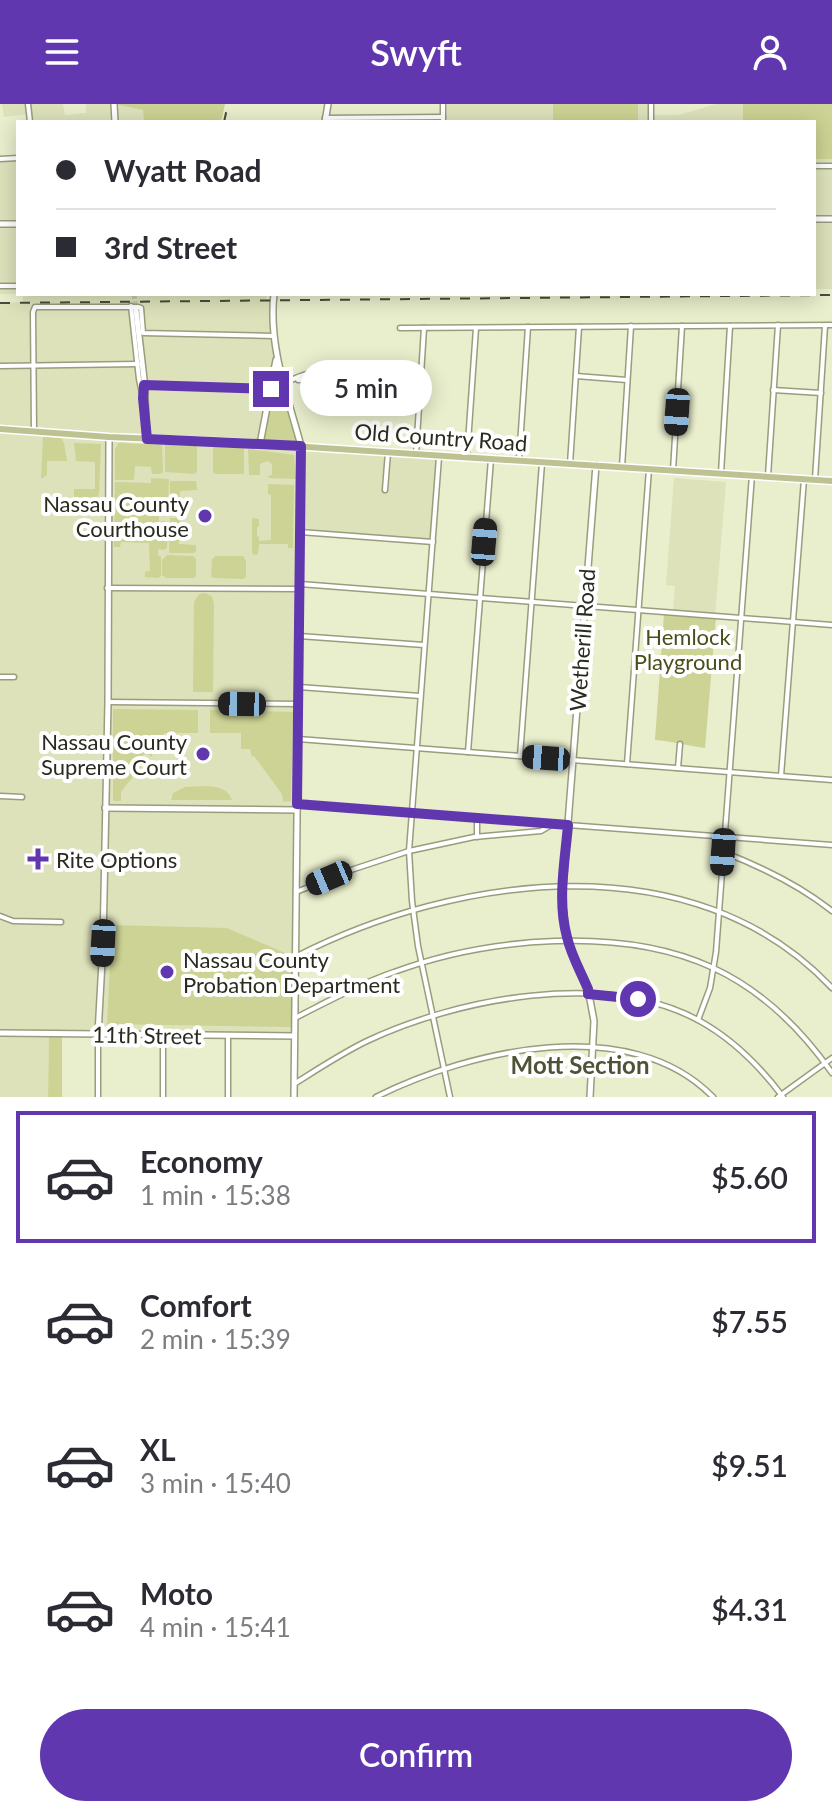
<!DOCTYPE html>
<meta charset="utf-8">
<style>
:root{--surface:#fff;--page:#f2f2f3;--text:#2b2b33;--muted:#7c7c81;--line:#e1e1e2;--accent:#6037af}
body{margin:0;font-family:Lato,sans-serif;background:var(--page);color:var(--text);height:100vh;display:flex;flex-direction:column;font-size:30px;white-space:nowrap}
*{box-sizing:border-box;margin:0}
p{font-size:26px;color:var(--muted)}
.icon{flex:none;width:44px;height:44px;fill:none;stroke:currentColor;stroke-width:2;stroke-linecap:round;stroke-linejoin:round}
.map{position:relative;height:993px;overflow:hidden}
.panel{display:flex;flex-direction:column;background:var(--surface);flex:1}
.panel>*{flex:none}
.guide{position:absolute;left:16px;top:16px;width:800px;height:176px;border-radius:0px;box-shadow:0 4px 20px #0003;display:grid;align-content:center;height:176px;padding:0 40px;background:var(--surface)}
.end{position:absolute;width:36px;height:36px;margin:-18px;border:10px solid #6037af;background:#fff;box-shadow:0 0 0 4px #fff}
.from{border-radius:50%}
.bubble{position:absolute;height:56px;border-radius:28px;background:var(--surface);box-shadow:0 4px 20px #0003;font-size:26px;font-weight:600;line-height:56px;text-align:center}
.car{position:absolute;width:24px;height:48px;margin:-24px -12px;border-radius:10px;box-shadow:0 0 6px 2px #0007;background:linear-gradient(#222 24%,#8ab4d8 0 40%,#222 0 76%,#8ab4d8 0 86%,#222 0)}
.guide b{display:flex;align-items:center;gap:28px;height:76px;font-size:30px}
.guide b+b{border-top:2px solid var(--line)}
.guide i{width:20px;height:20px;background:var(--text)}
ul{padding:14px 0 0;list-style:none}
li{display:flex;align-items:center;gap:24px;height:132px;margin:0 16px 12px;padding:0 24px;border:4px solid transparent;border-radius:0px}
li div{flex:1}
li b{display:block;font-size:30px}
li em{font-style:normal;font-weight:600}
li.current{border-color:var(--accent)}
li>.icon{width:72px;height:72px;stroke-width:1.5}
.cta{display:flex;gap:16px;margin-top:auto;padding:16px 40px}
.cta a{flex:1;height:92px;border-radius:48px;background:var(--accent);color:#fff;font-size:32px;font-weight:600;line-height:92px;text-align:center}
header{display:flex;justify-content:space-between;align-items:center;height:104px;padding:0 40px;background:var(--accent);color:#fff;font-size:36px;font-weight:600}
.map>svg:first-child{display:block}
</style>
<header><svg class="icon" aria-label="menu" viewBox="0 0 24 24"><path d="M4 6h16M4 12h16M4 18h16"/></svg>Swyft<svg class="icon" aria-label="person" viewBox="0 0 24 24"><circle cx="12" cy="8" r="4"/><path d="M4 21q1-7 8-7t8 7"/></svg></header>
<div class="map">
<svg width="832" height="993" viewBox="0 0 832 993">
<rect width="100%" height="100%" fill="#e9eecd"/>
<g fill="#dde2bb">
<polygon points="2,0 63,0 65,11 86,9 86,0 114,0 143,6 144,18 30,18 29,10 4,13"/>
<polygon points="447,0 648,0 648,11 679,11 716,0 743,0 743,18 447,18"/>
<polygon points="18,54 18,190 22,190 0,190 0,55"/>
<rect x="814" y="55" width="18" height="130"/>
<polygon points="23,190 267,190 266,196 273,197 277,252 260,340 440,351 433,438 301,428 294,932 49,930 48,993 0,993 0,199 23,198"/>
<polygon points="674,374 726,378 715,512 673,508 675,482 666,481"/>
</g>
<g fill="#ccd394">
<polygon points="114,0 225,0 221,18 144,18 143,6"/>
<rect x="553" y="0" width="85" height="18"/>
<polygon points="743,0 832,0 832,55 814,55 814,18 743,18"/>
<polygon points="285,281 301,342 260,340 271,285"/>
<polygon points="43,333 61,334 64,339 67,357 47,357 47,371 41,375"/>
<polygon points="74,339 101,340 99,390 97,393 74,393 74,385 95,385 95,358 76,357"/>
<polygon points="119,339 162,341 163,368 160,370 152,370 151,363 135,362 134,376 115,376 115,345"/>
<polygon points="165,341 196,342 197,344 197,368 194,370 165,368"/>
<polygon points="215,342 244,344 244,370 215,370 213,368 213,344"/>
<polygon points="248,345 294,351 296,375 269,374 268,372 272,371 272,360 268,357 260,360 260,371 249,371"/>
<polygon points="151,374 169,375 168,402 164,405 159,404 159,418 164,417 168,419 167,444 164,446 158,445 158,451 161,453 161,472 158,474 145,473 145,468 150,467 149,439 121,438 120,443 114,443 115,378 151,379"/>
<polygon points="170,377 196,377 197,386 180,387 179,440 196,441 196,447 194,449 169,449 170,414 178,414 178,409 170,409"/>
<polygon points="268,380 294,381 293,444 288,444 288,440 259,440 258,450 254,451 252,449 252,414 259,415 259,422 257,423 257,432 259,433 259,437 271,436 271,391 268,390"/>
<polygon points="167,451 193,452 196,455 196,472 194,474 166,474 162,471 162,456"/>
<polygon points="216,452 243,452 246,457 246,473 243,475 214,474 211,473 212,455"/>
<polygon points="206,489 212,493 214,499 213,588 193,588 194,498 199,490"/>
<path d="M664,509L716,513L705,644C688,642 672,637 655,636Z"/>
<polygon points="113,605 198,606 198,629 164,629 164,643 154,643 152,653 145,649 141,654 145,658 123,685 121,688 121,697 113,697"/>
<polygon points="210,606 293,608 291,697 283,698 282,690 254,652 252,653 250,645 241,645 241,629 210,629"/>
<path d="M185,683C201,683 226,678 232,696H171L173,689Z"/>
<polygon points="112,821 227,824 292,852 292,923 107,920"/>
<polygon points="49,929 62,930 62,993 48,993"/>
</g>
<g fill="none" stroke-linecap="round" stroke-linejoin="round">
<polyline stroke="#c3c7aa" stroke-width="5" stroke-dasharray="5 2.5" stroke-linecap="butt" points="134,190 136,205"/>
<defs>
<g id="street">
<polyline points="28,0 30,18"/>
<polyline points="443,0 443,18"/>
<polyline points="651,0 651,18"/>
<polyline points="325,14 443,13"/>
<polyline points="0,55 18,54"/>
<polyline points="814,62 832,62"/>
<polyline points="0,182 18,182"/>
<polyline points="131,202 139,275 143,294"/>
<polyline points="400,224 832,221"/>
<polyline points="0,262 138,260"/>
<polyline points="576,272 627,276"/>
<polyline points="298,276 387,275"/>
<path d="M144,281L271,285C284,281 294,273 307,270C323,265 357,270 373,274"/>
<polyline points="773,286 821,289"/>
<polyline points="34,328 33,208 35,203 138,203 141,204 143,229 274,232"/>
<polyline points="416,350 424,224"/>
<polyline points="439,353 409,747 412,797 418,842 450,993"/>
<polyline points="467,353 476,224"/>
<polyline points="519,356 528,223"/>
<polyline points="570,360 579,223"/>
<polyline points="622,363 631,222"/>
<polyline points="673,366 682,222"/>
<polyline points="721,369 730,222"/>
<polyline points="768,372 778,221"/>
<polyline points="815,375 825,222"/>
<polyline points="385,386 388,348"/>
<polyline points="300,428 433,438"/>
<polyline points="300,480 832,521"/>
<polyline points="107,484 300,485"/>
<polyline points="299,532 424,541"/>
<polyline points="0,573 14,573"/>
<polyline points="299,583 420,592"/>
<polyline points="109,598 298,600"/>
<polyline points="298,635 832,676"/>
<polyline points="468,648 491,355"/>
<polyline points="520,652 542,359"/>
<polyline points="627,660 649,365"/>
<polyline points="678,664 680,640"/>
<polyline points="781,672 804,375"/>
<polyline points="0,692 22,693"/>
<polyline points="568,721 832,741"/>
<polyline points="477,733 477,714"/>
<path d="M723,748C762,763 799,781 832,807"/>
<polyline points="296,788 354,765 409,747 474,733 541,727 553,720"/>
<polyline points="0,812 13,817 61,818"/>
<path d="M295,853C457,770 694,737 832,884"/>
<path d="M295,914C327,898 359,880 394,868C445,849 500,839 555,837C677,833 761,868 832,969"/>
<polyline points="698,916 710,884 716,848 752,371"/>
<path d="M294,980C318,965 342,949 367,937C458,894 605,866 698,916C733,935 759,961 783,993"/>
<polyline points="98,993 98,930"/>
<polyline points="163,993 163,931"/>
<polyline points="228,993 228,932"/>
<path d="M376,993C470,946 630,908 713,993"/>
<polyline points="778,993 832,954"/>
</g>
<g id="secondary">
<polyline points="114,0 115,18"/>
<polyline points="325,18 328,0"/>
<polyline points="814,115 832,115"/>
<polyline points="0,120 18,120"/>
<path d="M274,190C268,242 288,293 301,342L294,993"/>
<polyline points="136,206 144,275 147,335"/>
<polyline points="260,340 276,256"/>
<polyline points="297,700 568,721"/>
<polyline points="105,704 297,706"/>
<polyline points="0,929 294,932"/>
<polyline points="98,930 103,839 108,598 109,333"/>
<polyline points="590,993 594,917 588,885 567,837 562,796 596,361"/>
</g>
<polyline id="primary" points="0,325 109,333 230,338 832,377"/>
</defs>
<use href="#street" stroke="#999d7e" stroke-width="7"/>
<use href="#secondary" stroke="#999d7e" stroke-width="8"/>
<use href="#primary" stroke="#fff" stroke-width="9"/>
<use href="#street" stroke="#fff" stroke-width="4"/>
<use href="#secondary" stroke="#fff" stroke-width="5"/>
<use href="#primary" stroke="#bec292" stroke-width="6"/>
<g stroke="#4a4b3c" stroke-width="2" stroke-dasharray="10 10" stroke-linecap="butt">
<polyline points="224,18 228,0"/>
<polyline points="0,199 832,191"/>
</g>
</g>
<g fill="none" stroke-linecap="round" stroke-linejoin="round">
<path stroke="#6037af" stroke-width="10" d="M271,285L144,281L143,294L147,335L301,342L297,700L568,721C565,757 557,797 567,833C571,851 581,868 588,885V890L638,895"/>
</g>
<g fill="#6037af" stroke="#fff" stroke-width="3">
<circle cx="205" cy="412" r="8"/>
<circle cx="203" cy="650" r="8"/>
<path d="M34 743h8v8h8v8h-8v8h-8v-8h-8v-8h8z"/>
<circle cx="167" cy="868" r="8"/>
</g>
<g text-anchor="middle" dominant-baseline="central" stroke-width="8" stroke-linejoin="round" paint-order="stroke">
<g font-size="22" fill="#2a2b1f" stroke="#fff">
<text transform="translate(441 333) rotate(4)">Old Country Road</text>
<text transform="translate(582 536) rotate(-86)">Wetherill Road</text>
<text transform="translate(147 931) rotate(1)">11th Street</text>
</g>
<g font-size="22" fill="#2a2b1f" stroke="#fff" text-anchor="end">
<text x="189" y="399">Nassau County<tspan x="189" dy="25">Courthouse</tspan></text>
<text x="187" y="637">Nassau County<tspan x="187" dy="25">Supreme Court</tspan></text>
<text x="56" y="755" text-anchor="start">Rite Options</text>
<text x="183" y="855" text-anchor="start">Nassau County<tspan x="183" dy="25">Probation Department</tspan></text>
</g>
<g font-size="22" fill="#4a4e1a" stroke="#fff">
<text x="688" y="532">Hemlock<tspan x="688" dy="25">Playground</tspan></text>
</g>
<g font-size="24" font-weight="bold" fill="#4f5236" stroke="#fff">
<text x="580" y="960">Mott Section</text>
</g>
</g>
</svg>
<i class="end from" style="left:638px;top:895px"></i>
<i class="end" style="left:271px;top:285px"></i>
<div class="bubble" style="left:300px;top:256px;width:132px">5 min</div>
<i class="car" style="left:677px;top:308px;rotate:184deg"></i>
<i class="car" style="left:484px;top:438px;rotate:5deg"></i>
<i class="car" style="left:242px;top:600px;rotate:271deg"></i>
<i class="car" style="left:546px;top:654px;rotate:274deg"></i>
<i class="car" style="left:723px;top:748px;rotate:184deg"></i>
<i class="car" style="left:329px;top:774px;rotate:247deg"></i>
<i class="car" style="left:103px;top:839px;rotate:183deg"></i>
<div class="guide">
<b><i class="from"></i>Wyatt Road</b>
<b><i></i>3rd Street</b>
</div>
</div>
<section class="panel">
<ul>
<li class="current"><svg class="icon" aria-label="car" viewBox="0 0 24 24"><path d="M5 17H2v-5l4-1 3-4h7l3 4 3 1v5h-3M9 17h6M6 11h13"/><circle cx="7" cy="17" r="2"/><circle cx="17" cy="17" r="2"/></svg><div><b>Economy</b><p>1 min · 15:38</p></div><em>$5.60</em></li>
<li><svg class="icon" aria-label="car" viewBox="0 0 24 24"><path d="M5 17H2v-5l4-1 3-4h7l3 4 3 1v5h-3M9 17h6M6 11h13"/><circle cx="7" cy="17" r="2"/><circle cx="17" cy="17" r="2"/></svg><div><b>Comfort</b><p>2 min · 15:39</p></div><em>$7.55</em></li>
<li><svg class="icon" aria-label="car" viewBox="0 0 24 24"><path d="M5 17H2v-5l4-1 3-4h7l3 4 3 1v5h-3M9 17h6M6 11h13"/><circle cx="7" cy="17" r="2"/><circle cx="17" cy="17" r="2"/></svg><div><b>XL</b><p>3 min · 15:40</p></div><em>$9.51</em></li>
<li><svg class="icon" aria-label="car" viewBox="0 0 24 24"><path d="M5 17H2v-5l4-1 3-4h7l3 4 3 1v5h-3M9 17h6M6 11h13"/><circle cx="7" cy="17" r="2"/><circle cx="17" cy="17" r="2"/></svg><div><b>Moto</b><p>4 min · 15:41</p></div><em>$4.31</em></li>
</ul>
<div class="cta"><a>Confirm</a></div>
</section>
